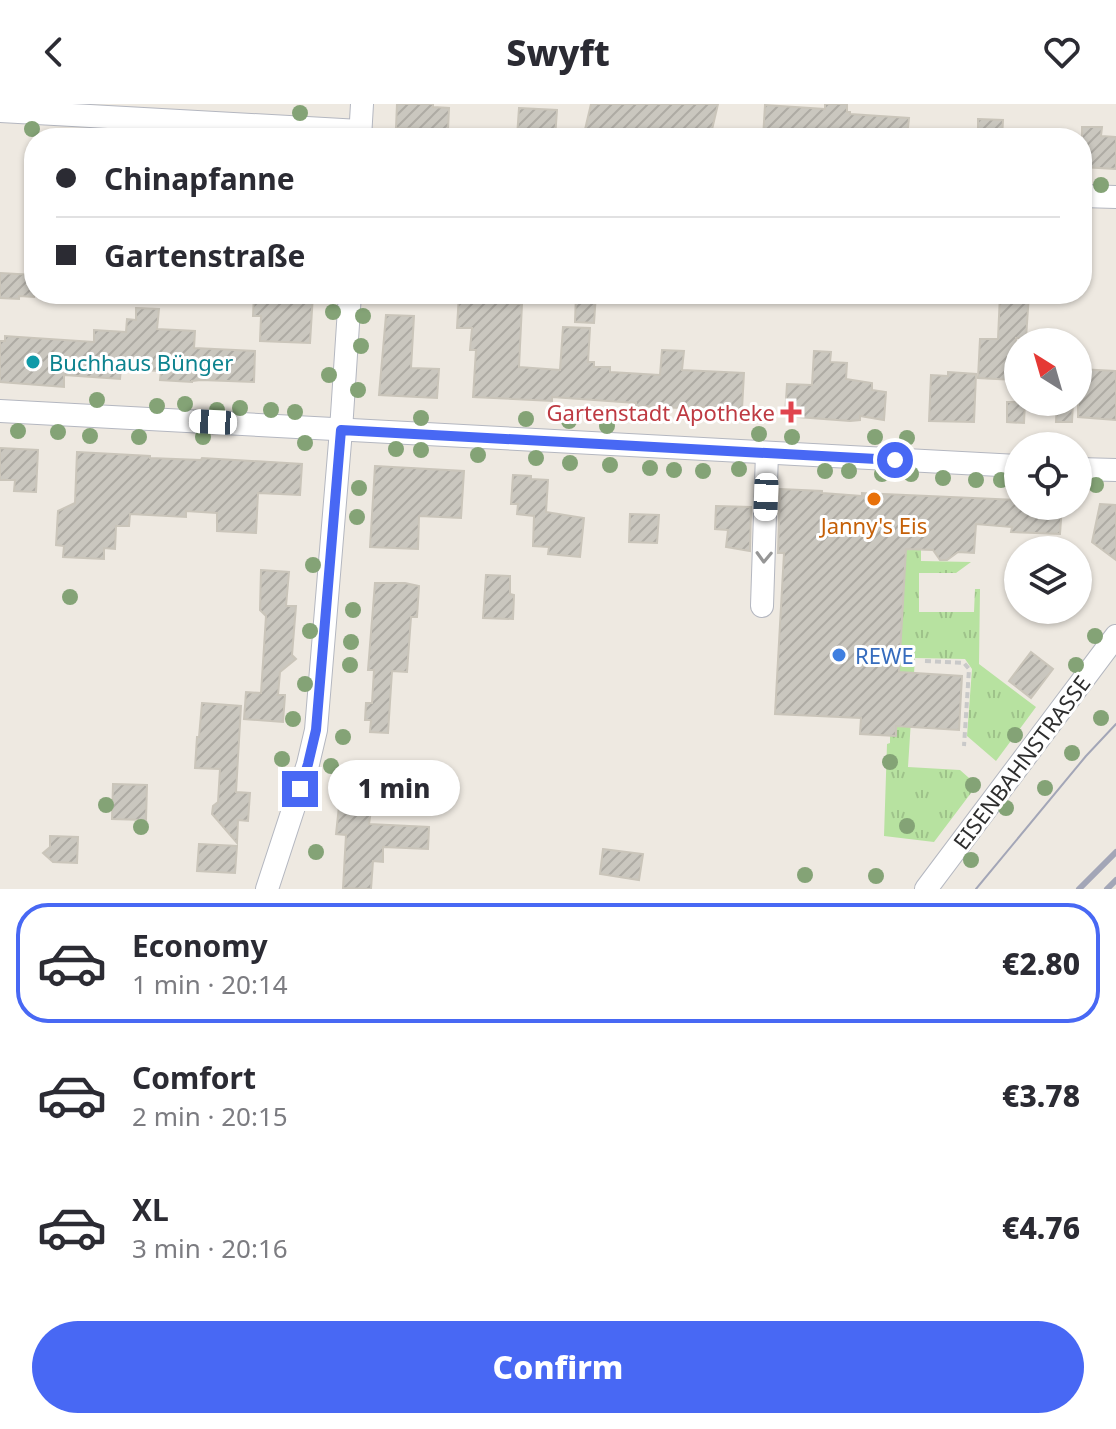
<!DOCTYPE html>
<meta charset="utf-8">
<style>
:root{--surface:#fff;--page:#f7f7f7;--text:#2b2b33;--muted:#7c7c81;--line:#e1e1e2;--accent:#4868f4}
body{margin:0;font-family:"Noto Sans",sans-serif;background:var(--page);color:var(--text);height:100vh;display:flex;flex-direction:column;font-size:30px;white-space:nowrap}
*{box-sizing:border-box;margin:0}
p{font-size:26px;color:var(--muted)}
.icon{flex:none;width:44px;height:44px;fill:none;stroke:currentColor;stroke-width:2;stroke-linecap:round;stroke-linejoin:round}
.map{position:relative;height:785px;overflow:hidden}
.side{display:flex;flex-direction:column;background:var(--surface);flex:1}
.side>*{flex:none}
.hud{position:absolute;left:24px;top:24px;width:1068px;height:176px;border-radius:32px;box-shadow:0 2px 6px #0004;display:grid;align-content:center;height:176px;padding:0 32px;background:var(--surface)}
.needle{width:52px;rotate:323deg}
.buttons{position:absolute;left:1004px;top:224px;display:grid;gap:16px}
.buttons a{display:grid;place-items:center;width:88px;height:88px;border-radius:50%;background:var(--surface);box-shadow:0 2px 6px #0004;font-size:40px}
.end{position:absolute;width:36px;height:36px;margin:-18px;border:10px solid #4868f4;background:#fff;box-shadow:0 0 0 4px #fff}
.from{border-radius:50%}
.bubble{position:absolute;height:56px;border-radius:28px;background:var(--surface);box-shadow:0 2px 6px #0004;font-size:26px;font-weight:800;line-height:56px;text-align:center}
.car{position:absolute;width:24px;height:48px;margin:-24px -12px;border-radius:10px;box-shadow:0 0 6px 2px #0007;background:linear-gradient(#fff 24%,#345 0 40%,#fff 0 76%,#345 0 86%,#fff 0)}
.hud b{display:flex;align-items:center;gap:28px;height:76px;font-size:30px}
.hud b+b{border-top:2px solid var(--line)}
.hud i{width:20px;height:20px;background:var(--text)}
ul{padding:14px 0 0;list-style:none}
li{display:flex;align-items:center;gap:24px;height:120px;margin:0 16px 12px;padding:0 16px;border:4px solid transparent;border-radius:32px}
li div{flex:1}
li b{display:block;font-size:30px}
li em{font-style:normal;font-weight:800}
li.on{border-color:var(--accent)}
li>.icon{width:72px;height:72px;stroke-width:1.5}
.cta{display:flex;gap:16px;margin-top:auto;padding:16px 32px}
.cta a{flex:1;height:92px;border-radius:48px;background:var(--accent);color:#fff;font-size:32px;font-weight:800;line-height:92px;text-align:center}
header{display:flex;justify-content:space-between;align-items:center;height:104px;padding:0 32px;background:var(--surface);font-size:36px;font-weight:800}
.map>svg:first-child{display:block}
</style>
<header><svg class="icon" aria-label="back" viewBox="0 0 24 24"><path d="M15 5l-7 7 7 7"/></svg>Swyft<svg class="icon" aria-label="heart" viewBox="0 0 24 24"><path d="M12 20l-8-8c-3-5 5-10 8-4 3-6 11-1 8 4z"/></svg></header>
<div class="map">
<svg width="1116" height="785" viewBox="0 0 1116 785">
<defs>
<pattern id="grass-tufts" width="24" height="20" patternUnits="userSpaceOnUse" patternTransform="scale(2)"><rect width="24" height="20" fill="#b7e2a0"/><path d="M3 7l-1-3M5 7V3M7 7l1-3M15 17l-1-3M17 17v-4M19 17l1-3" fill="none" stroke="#9ec28a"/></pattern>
<pattern id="building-hatch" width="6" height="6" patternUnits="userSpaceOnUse" patternTransform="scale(2)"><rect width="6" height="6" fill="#cac7bf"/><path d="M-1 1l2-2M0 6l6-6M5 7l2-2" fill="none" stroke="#aeaba4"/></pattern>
</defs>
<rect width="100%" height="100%" fill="#eee9e1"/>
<polygon fill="url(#grass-tufts)" points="906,446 921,446 921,457 971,458 956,469 919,469 919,508 974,508 975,485 980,485 979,560 1036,603 996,657 967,632 972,565 965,555 915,554 908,663 960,666 977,681 934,738 884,732 887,640 890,639 890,632 896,631"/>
<g fill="url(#building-hatch)" stroke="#cac5ba" stroke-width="2">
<polygon points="397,0 433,0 433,3 449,4 448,26 396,24"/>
<polygon points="591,0 718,0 710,34 583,34"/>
<polygon points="825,0 847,0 847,8 850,8 850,10 909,14 907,34 876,34 876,31 795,26 794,34 763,34 765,1 825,5"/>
<polygon points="519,4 557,6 555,34 517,33"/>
<polygon points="978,15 1003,16 1002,34 978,34"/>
<polygon points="1082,23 1102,23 1101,32 1116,33 1116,65 1082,63"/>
<polygon points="0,169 34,171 34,193 19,192 19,195 0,194"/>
<polygon points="254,190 313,190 310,239 260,237 261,212 253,212"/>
<polygon points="459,190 490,190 489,198 522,200 519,263 560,266 563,223 590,224 588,258 594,258 594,263 610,263 610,268 660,271 662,246 684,247 682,266 744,269 742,305 680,302 680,304 636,302 636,299 552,293 552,297 473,293 476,246 470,246 472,224 457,224"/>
<polygon points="576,190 596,190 594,219 575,218"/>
<polygon points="1000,190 1029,190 1026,234 1016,234 1014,276 978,274 980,235 998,235"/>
<polygon points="136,204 159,205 157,225 195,227 194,244 255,247 254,278 201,276 192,277 192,278 160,276 161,267 121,265 120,275 64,271 64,283 0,278 0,237 5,237 5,232 94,238 94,226 126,228 127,215 136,216"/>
<polygon points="386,211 414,212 411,264 439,265 437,294 379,291"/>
<polygon points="814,247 831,248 830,258 847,259 846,275 872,279 872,286 886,288 884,316 860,312 860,316 850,317 785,312 787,280 812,281"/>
<polygon points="1078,265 1116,267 1116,316 1078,313"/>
<polygon points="948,268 976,270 974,318 929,317 931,271 948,272"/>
<polygon points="1007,298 1025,298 1024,319 1007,318"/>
<polygon points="1057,298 1073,298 1072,318 1056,318"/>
<polygon points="0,344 38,346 36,388 14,387 15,376 0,376"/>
<polygon points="77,348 150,352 150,354 201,356 202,354 302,360 300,391 258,389 256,429 217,427 217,409 186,407 186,413 130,410 129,422 116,422 115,445 104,444 104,455 63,453 64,442 56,441 58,407 75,399"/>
<polygon points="375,362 464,367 461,414 419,412 418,445 370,443"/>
<polygon points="513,371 531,372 531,375 548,376 546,408 584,414 580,453 548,450 549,443 533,442 534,412 517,410 518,400 511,400"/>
<polygon points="780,385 822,387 822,389 862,392 862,389 1018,396 1018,402 1062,402 1060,430 1011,428 1012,423 976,420 974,449 958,448 947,456 940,456 933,446 906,445 899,568 962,572 959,626 896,622 896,632 860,630 861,614 775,610 784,449 778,449"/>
<polygon points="1100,400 1116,401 1116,456 1092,438"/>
<polygon points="716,402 751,403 750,447 726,443 728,426 715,425"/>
<polygon points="630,410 659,411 657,439 629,438"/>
<polygon points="261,466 289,468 286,502 296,502 292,551 296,555 280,568 278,591 285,591 283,618 244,615 246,588 261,589 266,512 260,506"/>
<polygon points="486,471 510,472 510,490 514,491 513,515 483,514"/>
<polygon points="375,479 405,479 419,482 417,513 411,513 407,568 392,567 388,629 370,628 371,616 365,616 366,599 372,599 374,566 368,566"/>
<polygon points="1031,548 1053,565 1031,594 1009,577"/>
<polygon points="202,599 241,602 236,688 250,689 248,717 238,716 237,739 212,710 213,702 218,698 220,665 195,664 197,633 199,633"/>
<polygon points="113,680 147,681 146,716 112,715"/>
<polygon points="343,694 362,696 361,704 371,706 369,720 429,723 428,745 383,743 383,758 373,757 371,785 343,784 346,731 336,730 339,702 342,702"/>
<polygon points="50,732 78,733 77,759 53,758 43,749 50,743"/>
<polygon points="199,740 237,742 235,769 197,767"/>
<polygon points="603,745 643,750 639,776 600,770"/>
</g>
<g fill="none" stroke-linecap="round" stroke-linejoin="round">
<defs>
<g id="minor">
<polyline points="0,7 360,27"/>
<polyline points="360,34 362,0"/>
<polyline points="1082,92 1116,93"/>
<polyline points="0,307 1018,362"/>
<polyline points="1078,365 1116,366"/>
<polyline points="762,502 767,349"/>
<polyline points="267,785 308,660 316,626 341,326 350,190"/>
<polyline points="926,785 1116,532"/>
</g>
</defs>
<use href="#minor" stroke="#b4b7c0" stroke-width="24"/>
<polyline stroke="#c9c9c9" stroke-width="4" stroke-dasharray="6 4" stroke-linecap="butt" points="925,557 964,559 969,565 964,642"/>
<use href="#minor" stroke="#fff" stroke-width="22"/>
<polyline stroke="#a3a6b7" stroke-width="2" points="976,785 1086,652 1116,620"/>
<g stroke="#a3a6b7" stroke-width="6">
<polyline points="1079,785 1116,748"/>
<polyline points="1107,785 1116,776"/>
</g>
</g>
<g fill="#84a376">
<circle cx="300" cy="9" r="8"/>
<circle cx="32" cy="25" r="8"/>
<circle cx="1101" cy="81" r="8"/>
<circle cx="333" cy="208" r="8"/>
<circle cx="363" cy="212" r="8"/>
<circle cx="361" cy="242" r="8"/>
<circle cx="329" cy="271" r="8"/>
<circle cx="358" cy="286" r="8"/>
<circle cx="97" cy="296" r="8"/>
<circle cx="185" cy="300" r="8"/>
<circle cx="157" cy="302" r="8"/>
<circle cx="240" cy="304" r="8"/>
<circle cx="217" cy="306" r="8"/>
<circle cx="271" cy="306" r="8"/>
<circle cx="295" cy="308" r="8"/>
<circle cx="421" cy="314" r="8"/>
<circle cx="526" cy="315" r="8"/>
<circle cx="569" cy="317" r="8"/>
<circle cx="607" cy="322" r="8"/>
<circle cx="18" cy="327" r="8"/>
<circle cx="58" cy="328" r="8"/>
<circle cx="759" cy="330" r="8"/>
<circle cx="90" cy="332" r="8"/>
<circle cx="139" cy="333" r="8"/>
<circle cx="203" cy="333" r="8"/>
<circle cx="792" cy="333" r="8"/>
<circle cx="875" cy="333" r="8"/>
<circle cx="907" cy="334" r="8"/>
<circle cx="305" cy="339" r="8"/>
<circle cx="396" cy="345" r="8"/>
<circle cx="421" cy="346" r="8"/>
<circle cx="478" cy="351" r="8"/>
<circle cx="536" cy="354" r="8"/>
<circle cx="570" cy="359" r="8"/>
<circle cx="610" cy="361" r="8"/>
<circle cx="650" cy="364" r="8"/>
<circle cx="739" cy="365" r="8"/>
<circle cx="674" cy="366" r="8"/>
<circle cx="703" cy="367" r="8"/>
<circle cx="825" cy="367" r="8"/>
<circle cx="849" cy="367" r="8"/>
<circle cx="882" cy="370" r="8"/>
<circle cx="911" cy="370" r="8"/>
<circle cx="943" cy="374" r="8"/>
<circle cx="976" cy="376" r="8"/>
<circle cx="1001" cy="376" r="8"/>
<circle cx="1096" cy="381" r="8"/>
<circle cx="359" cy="384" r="8"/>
<circle cx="357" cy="413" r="8"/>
<circle cx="313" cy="461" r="8"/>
<circle cx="70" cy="493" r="8"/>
<circle cx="353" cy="506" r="8"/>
<circle cx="310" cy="527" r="8"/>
<circle cx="1095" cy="532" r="8"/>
<circle cx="351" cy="538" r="8"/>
<circle cx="350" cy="561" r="8"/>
<circle cx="1076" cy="561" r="8"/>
<circle cx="305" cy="580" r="8"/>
<circle cx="1101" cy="614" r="8"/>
<circle cx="293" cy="615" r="8"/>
<circle cx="1015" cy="631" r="8"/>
<circle cx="343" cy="633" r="8"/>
<circle cx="1072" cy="649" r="8"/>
<circle cx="282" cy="655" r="8"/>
<circle cx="890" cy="658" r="8"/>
<circle cx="331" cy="662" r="8"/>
<circle cx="973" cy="681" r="8"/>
<circle cx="1045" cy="684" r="8"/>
<circle cx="106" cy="701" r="8"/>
<circle cx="1006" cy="704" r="8"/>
<circle cx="907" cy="722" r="8"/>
<circle cx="141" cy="723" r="8"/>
<circle cx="316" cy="748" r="8"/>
<circle cx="971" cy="756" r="8"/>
<circle cx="805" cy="771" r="8"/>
<circle cx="876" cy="772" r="8"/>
</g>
<defs><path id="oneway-chevron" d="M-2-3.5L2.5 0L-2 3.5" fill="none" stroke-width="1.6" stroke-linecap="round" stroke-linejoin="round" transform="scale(2)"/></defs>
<use stroke="#969696" href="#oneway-chevron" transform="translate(764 453) rotate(92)"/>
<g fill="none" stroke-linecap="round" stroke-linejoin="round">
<polyline stroke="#4868f4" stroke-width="10" points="300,685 308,660 316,626 341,326 895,356"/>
</g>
<circle fill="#0f9aa8" stroke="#fff" stroke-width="3" cx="33" cy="258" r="8"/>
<path fill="#e0444e" stroke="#fff" stroke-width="3" d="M787 296h8v8h8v8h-8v8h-8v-8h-8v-8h8z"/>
<circle fill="#e8710a" stroke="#fff" stroke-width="3" cx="874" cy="395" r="8"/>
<circle fill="#3f7fe0" stroke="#fff" stroke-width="3" cx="839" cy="551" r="8"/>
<g text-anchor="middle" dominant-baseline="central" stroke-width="6" stroke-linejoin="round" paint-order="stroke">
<g font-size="22" fill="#0d838f" stroke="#fff" text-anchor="start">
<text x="49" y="258">Buchhaus Bünger</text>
</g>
<g font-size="22" fill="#be3a42" stroke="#fff" text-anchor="end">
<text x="775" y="308">Gartenstadt Apotheke</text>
</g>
<g font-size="22" fill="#c56008" stroke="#fff">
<text x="874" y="421">Janny's Eis</text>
</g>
<g font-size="22" fill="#366cbe" stroke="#fff" text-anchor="start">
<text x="855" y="551">REWE</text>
</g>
<g font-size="22" fill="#2e2e2e" stroke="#fff">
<text transform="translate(1021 658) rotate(-53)">EISENBAHNSTRASSE</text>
</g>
</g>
</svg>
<div class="buttons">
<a><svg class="needle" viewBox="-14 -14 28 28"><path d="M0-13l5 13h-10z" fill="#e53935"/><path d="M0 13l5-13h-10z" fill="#7c7c81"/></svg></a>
<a><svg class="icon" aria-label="locate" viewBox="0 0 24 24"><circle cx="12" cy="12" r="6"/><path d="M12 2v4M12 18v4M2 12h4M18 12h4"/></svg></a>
<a><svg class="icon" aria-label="layers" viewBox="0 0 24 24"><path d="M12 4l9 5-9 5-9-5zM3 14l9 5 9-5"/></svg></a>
</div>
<i class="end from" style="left:895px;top:356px"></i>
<i class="end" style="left:300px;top:685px"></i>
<div class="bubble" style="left:328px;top:656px;width:132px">1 min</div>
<i class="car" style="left:213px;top:318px;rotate:273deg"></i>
<i class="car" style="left:766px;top:393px;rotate:182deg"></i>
<div class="hud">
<b><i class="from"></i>Chinapfanne</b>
<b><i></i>Gartenstraße</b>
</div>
</div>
<section class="side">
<ul>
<li class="on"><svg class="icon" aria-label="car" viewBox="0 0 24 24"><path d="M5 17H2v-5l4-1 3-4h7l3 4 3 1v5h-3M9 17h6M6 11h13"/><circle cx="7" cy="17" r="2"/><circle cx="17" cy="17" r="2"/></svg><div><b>Economy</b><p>1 min · 20:14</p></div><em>€2.80</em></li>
<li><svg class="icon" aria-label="car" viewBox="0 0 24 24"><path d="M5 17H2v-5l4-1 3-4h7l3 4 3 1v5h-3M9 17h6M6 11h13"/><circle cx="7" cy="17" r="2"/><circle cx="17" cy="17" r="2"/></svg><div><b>Comfort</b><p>2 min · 20:15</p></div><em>€3.78</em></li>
<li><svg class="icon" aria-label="car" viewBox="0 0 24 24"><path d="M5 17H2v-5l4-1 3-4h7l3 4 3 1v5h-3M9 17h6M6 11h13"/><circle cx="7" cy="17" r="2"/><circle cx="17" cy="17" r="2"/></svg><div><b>XL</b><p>3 min · 20:16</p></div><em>€4.76</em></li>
</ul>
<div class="cta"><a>Confirm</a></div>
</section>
